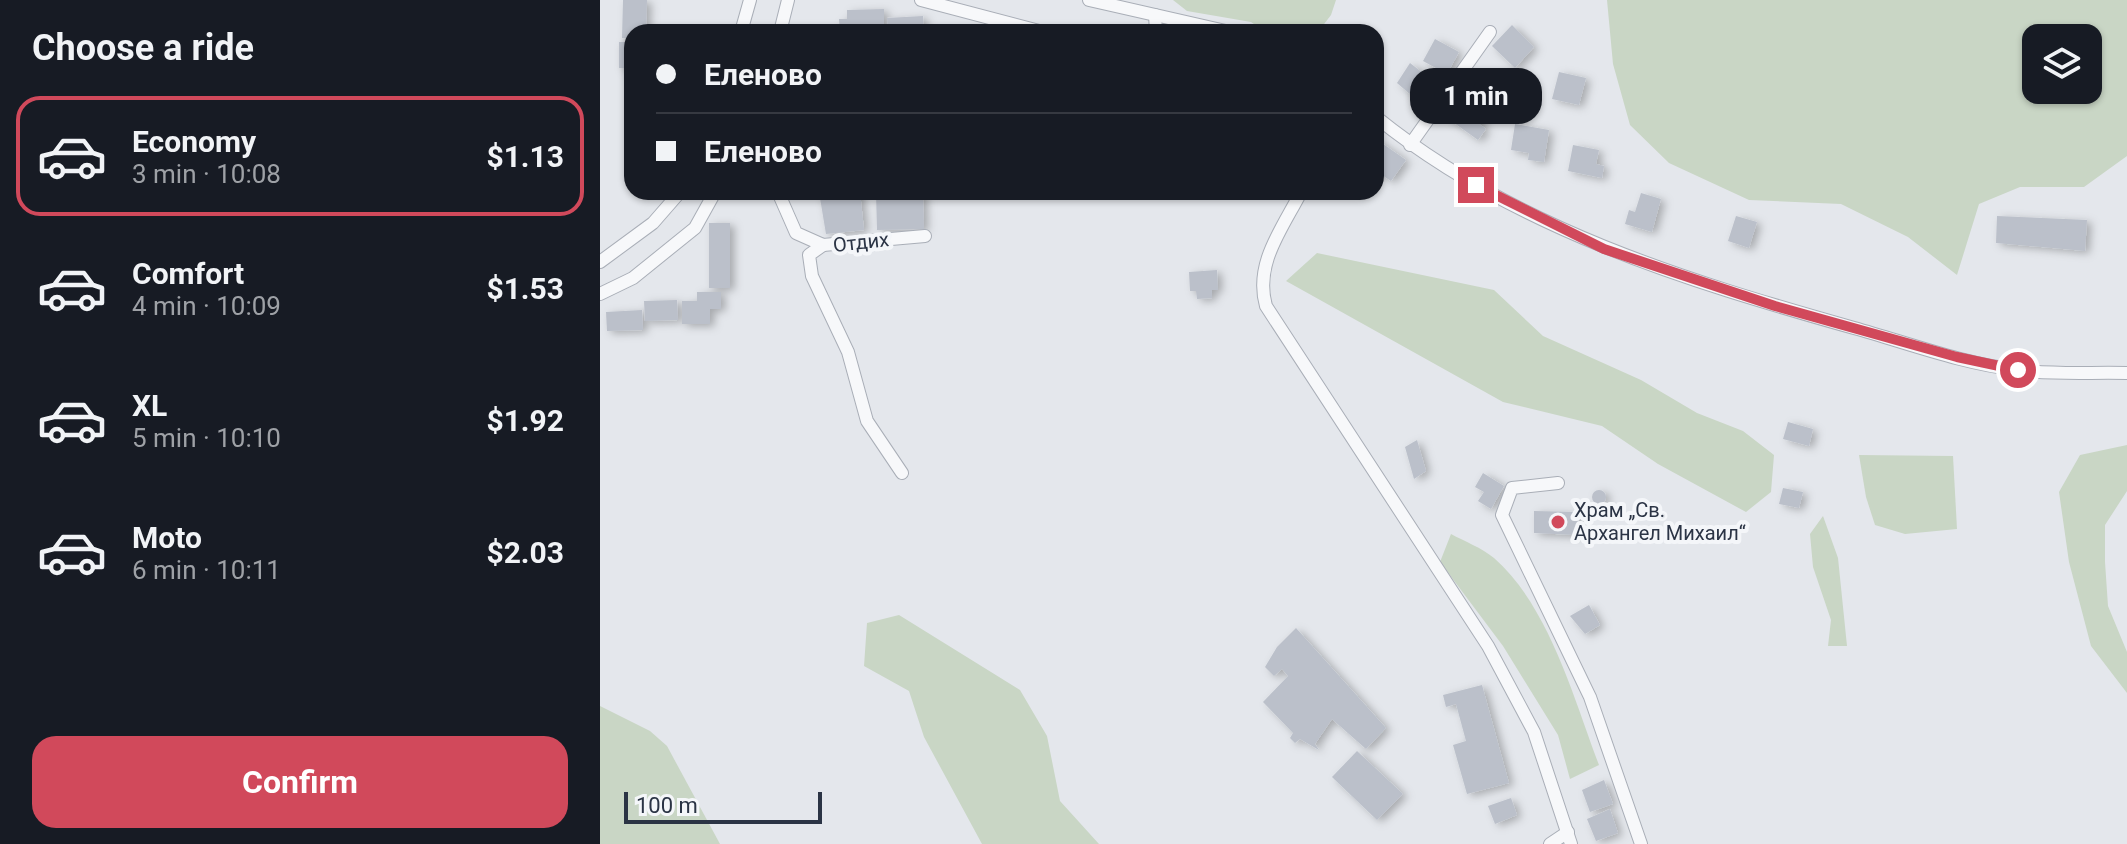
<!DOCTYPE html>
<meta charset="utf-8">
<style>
:root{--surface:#171b24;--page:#242831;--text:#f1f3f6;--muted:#9ea1a6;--line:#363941;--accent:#d1495b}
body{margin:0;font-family:Roboto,sans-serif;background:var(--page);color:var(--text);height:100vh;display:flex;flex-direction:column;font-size:30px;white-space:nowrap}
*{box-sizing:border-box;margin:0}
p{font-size:26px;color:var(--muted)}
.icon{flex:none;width:44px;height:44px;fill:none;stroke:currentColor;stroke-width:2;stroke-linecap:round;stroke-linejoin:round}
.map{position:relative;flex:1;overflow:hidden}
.panel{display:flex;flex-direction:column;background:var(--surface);width:600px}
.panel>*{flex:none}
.guide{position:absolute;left:24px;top:24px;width:760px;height:176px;border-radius:24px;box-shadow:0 2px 6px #0004;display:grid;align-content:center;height:176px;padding:0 32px;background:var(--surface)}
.tools{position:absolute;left:1422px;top:24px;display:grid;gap:16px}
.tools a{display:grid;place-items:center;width:80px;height:80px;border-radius:16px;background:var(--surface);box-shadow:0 2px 6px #0004;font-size:40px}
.scale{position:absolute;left:24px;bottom:20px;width:198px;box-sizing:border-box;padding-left:8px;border:4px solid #2b3445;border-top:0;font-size:22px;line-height:28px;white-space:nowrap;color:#2b3445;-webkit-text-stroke:6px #f4f6f9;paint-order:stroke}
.end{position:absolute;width:36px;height:36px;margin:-18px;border:10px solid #d1495b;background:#fff;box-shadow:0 0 0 4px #fff}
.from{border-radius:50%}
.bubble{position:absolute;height:56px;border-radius:24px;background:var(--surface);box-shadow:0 2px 6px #0004;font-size:26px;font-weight:700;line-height:56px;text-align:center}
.guide b{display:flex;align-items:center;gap:28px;height:76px;font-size:30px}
.guide b+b{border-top:2px solid var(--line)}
.guide i{width:20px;height:20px;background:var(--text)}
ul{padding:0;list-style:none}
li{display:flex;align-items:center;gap:24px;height:120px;margin:0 16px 12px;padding:0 16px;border:4px solid transparent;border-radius:24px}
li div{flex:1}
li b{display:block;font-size:30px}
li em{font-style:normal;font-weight:700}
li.current{border-color:var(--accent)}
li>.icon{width:72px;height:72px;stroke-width:1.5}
h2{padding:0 32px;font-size:36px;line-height:96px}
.action{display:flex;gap:16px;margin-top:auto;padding:16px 32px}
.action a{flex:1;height:92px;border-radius:24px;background:var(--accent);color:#fff;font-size:32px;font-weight:700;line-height:92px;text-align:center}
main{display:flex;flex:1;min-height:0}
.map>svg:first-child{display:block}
</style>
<main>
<section class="panel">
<h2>Choose a ride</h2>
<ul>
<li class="current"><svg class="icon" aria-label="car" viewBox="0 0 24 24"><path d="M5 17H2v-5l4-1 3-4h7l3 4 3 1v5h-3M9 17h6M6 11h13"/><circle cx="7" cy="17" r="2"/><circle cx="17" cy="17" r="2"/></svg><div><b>Economy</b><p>3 min · 10:08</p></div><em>$1.13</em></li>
<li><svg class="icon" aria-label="car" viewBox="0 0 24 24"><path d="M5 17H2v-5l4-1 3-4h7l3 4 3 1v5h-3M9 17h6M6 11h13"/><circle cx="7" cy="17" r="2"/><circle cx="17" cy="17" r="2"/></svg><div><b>Comfort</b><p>4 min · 10:09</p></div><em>$1.53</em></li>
<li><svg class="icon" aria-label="car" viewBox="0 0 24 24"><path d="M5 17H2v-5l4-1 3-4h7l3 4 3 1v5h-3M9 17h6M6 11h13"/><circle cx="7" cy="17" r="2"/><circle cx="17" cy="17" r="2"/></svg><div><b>XL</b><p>5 min · 10:10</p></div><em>$1.92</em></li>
<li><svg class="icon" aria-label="car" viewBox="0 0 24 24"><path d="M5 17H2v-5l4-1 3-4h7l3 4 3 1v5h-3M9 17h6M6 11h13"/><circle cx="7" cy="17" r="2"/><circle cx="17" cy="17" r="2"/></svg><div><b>Moto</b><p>6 min · 10:11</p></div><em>$2.03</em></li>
</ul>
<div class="action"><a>Confirm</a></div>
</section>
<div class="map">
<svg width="1527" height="844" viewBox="0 0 1527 844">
<defs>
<filter id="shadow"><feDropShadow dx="4.5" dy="2.5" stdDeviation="4" flood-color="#0004"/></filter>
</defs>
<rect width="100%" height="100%" fill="#e4e7ec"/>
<g fill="#c9d6c5" fill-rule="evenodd">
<polygon points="573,0 736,0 731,15 718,32 666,32 651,22 587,11"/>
<path d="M1007,0H1527V156L1484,187H1420L1379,204L1357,275L1308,237L1241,204L1149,200L1069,163L1030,125L1013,64ZM1436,38H1488V90H1436Z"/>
<polygon points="717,253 894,290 943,336 1041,380 1097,413 1143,431 1174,455 1171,492 1146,512 1058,464 1002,426 903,402 686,281"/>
<polygon points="1527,445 1527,491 1505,525 1505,562 1508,606 1527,652 1527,693 1491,646 1469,562 1459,492 1480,455"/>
<polygon points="1259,455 1353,456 1357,529 1305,534 1275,525 1266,497"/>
<polygon points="1223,516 1238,558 1247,646 1228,646 1231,620 1213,567 1210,534"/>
<path d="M851,534C864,541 882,548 894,558C949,606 974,699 999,765L970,779L958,735L903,646L840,562Z"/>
<polygon points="299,615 420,690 447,736 460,801 499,844 382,844 324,737 309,691 264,666 267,623"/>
<polygon points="0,706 50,731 67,746 120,844 0,844"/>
</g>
<g fill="#bbc0ca" filter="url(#shadow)">
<polygon points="23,0 47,0 46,32 32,32 32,38 22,38"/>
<polygon points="284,9 284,31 240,32 239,19 247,19 247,10"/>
<polygon points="323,16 324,32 288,32 287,18"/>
<polygon points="912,25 934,47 915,68 892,46"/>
<polygon points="835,39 859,52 847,74 823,61"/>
<polygon points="19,42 32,42 32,79 25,79 26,68 19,68"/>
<polygon points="810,63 833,81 817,100 797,83"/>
<polygon points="959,72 986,78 979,105 952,99"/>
<polygon points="864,95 888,112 879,124 886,129 878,140 846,117"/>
<polygon points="915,124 949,130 944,162 928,160 929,153 911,150"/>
<polygon points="776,139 806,160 791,181 776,171"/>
<polygon points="973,145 999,150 996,164 1004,166 1002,178 968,171"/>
<polygon points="219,192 260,192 264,230 226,234"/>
<polygon points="291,192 323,192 324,229 277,230 276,193"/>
<polygon points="1041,193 1061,199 1052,232 1025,224 1029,210 1035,212"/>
<polygon points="1136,216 1157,222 1149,248 1128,241"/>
<polygon points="1397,216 1487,220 1485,251 1396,243"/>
<rect x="109" y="223" width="21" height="65"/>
<polygon points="617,270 618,290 612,290 612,298 597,299 596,291 590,291 589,272"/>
<polygon points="97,292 121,292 121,309 110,309 110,324 82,324 82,301 97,301"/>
<polygon points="77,300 78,320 45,321 44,301"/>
<polygon points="42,310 43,330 7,331 6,312"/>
<polygon points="1188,422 1213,429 1209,446 1183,439"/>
<polygon points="817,440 826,471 814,479 805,447"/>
<polygon points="883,473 904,486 891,509 878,501 884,492 875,487"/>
<polygon points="1183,488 1203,492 1199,508 1179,504"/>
<circle cx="999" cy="497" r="7"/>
<polygon points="934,511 977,512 980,526 977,535 934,533"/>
<polygon points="989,605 1000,625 985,634 970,616"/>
<polygon points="696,628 786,728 766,749 732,719 715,744 719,750 700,739 695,743 690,738 693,733 663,702 688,676 682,669 674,676 665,667 677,647"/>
<polygon points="882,685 909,783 867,794 853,745 866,741 856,704 846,707 843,695"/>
<polygon points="757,751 803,794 777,820 732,777"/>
<polygon points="1004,780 1013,804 990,812 982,790"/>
<polygon points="911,798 917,815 895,824 888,806"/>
<polygon points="1010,809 1018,833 996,841 987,819"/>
</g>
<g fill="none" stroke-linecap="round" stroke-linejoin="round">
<defs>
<g id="minor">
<polyline points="321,0 443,32"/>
<polyline points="489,0 630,32"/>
<polyline points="555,15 556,32"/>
<polyline points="141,32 150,0"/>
<polyline points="180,32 188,0"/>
<path d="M776,117C913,228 1087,281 1254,328C1308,343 1363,364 1418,370C1454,375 1491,372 1527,373"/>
<polyline points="810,145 890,32"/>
<polyline points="178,192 196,233 223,245 325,236"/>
<path d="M701,192C682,229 654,264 666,306L888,646L934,732L971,844"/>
<polyline points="223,245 209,255 212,276 248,352 267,421 302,473"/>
<polyline points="0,262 53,223 80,192"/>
<polyline points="0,294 33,278 95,228 115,192"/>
<polyline points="958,483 912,488 902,515 990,697 1041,844"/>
<polyline points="950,844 968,832"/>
</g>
</defs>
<use href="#minor" stroke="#a9aeb7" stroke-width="14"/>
<use href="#minor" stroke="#f7f8fa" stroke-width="12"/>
</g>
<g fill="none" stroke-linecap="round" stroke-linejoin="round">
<polyline stroke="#d1495b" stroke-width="10" points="876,185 1004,249 1175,306 1357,357 1418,370"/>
</g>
<circle fill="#d1495b" stroke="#f4f6f9" stroke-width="3" cx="958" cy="522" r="8"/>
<g text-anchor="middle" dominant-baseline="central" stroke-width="8" stroke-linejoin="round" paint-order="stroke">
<g font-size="20" fill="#2b3445" stroke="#f4f6f9">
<text transform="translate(261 242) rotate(-6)">Отдих</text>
</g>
<g font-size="20" fill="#2b3445" stroke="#f4f6f9" text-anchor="start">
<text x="974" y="510">Храм „Св.<tspan x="974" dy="23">Архангел Михаил“</tspan></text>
</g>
</g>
</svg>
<div class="tools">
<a><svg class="icon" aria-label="layers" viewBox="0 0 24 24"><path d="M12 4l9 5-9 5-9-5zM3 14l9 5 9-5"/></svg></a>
</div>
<div class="scale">100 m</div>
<i class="end from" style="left:1418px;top:370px"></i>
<i class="end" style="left:876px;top:185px"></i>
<div class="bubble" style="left:810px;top:68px;width:132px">1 min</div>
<div class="guide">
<b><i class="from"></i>Еленово</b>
<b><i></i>Еленово</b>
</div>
</div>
</main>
